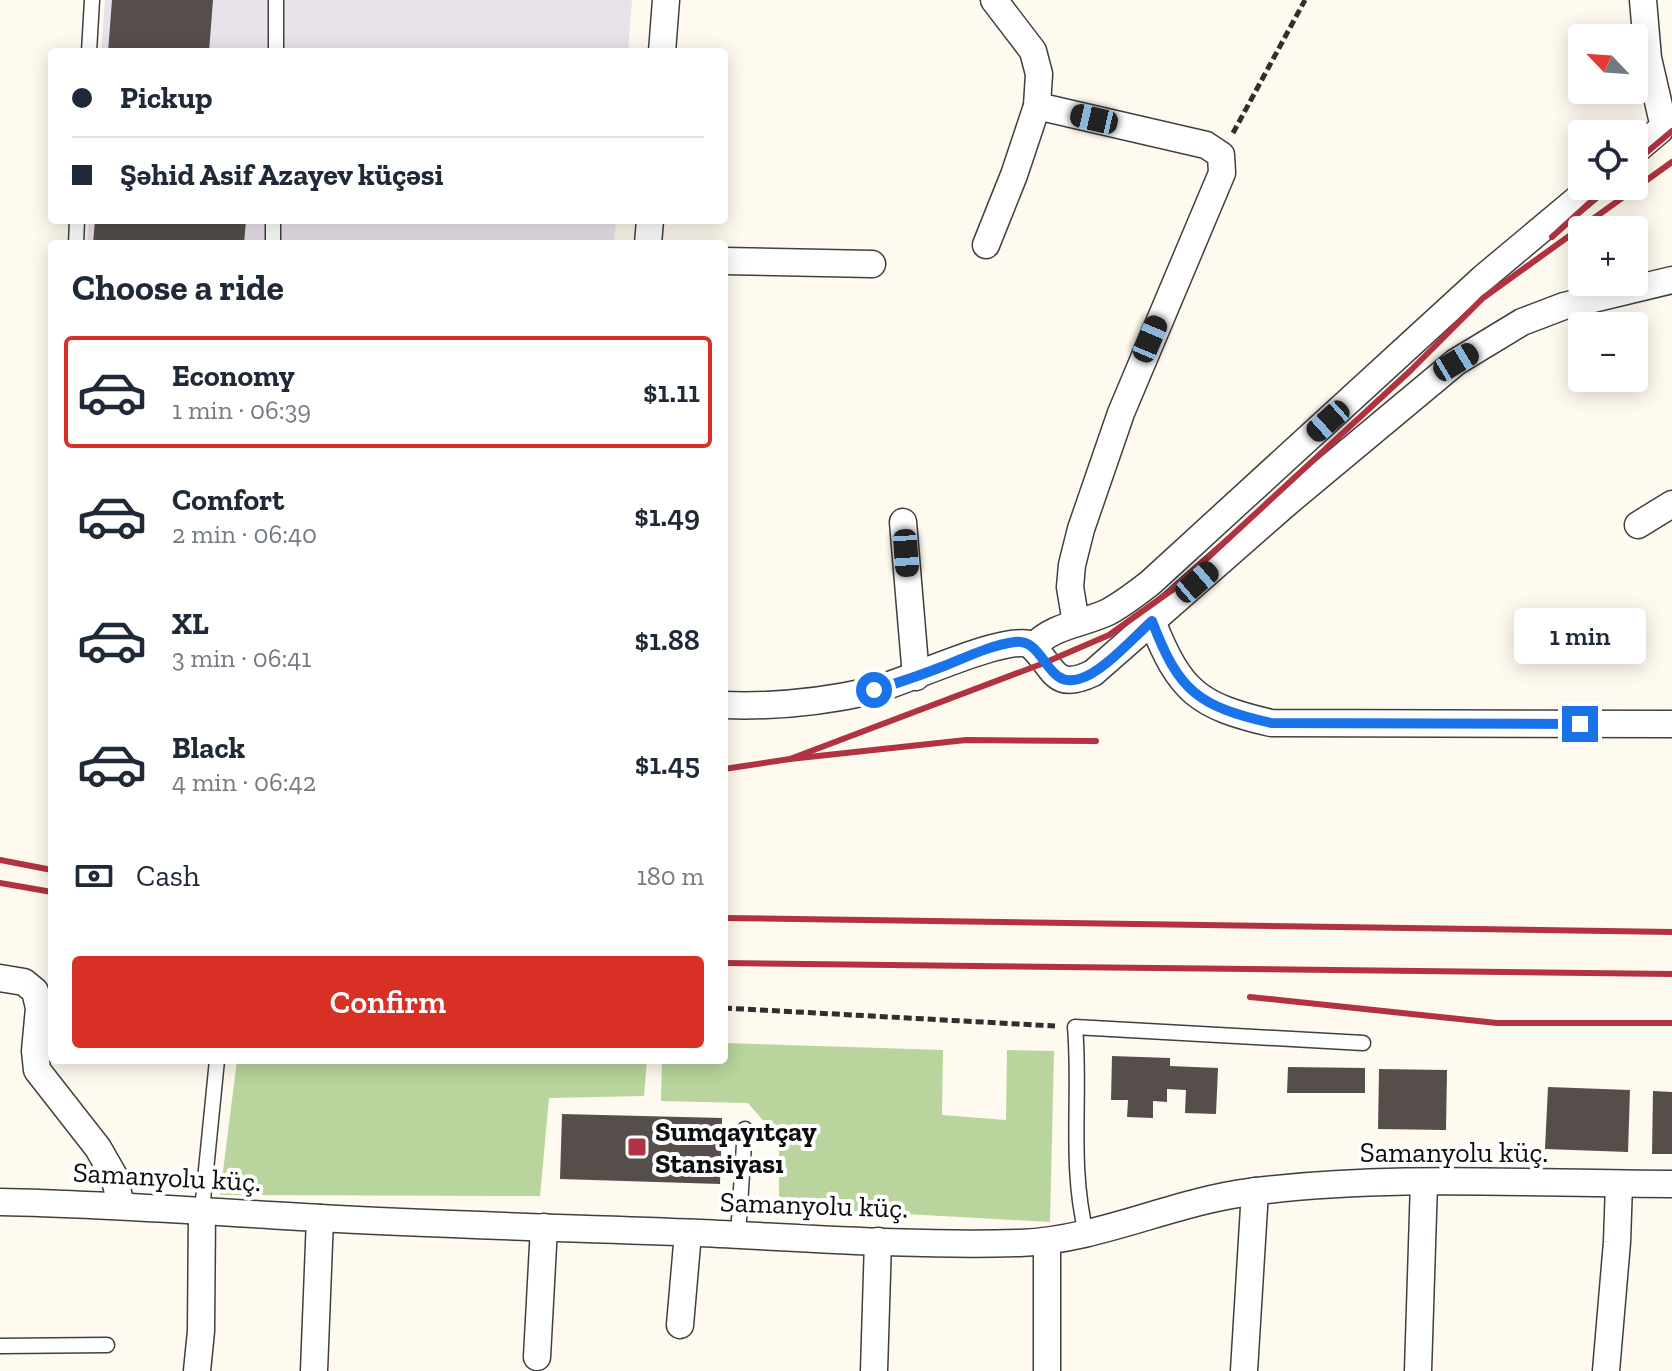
<!DOCTYPE html>
<meta charset="utf-8">
<style>
:root{--surface:#fff;--page:#f6f6f7;--text:#1f2937;--muted:#747a83;--line:#e0e1e3;--accent:#d93025}
body{margin:0;font-family:"Zilla Slab",serif;background:var(--page);color:var(--text);height:100vh;display:flex;flex-direction:column;font-size:30px;white-space:nowrap}
*{box-sizing:border-box;margin:0}
p{font-size:26px;color:var(--muted)}
.icon{flex:none;width:44px;height:44px;fill:none;stroke:currentColor;stroke-width:2;stroke-linecap:round;stroke-linejoin:round}
.map{position:relative;flex:1;overflow:hidden}
.drawer{position:absolute;left:48px;top:240px;width:680px;height:824px;display:flex;flex-direction:column;background:var(--surface);border-radius:8px;box-shadow:0 4px 20px #0003}
.drawer>*{flex:none}
.hud{position:absolute;left:48px;top:48px;width:680px;height:176px;border-radius:8px;box-shadow:0 4px 20px #0003;display:grid;align-content:center;height:176px;padding:0 24px;background:var(--surface)}
.needle{width:52px;rotate:295deg}
.controls{position:absolute;left:1568px;top:24px;display:grid;gap:16px}
.controls a{display:grid;place-items:center;width:80px;height:80px;border-radius:8px;background:var(--surface);box-shadow:0 4px 20px #0003;font-size:40px}
.end{position:absolute;width:36px;height:36px;margin:-18px;border:10px solid #1a73e8;background:#fff;box-shadow:0 0 0 4px #fff}
.from{border-radius:50%}
.bubble{position:absolute;height:56px;border-radius:8px;background:var(--surface);box-shadow:0 4px 20px #0003;font-size:26px;font-weight:600;line-height:56px;text-align:center}
.car{position:absolute;width:24px;height:48px;margin:-24px -12px;border-radius:10px;box-shadow:0 0 6px 2px #0007;background:linear-gradient(#222 24%,#8ab4d8 0 40%,#222 0 76%,#8ab4d8 0 86%,#222 0)}
.hud b{display:flex;align-items:center;gap:28px;height:76px;font-size:30px}
.hud b+b{border-top:2px solid var(--line)}
.hud i{width:20px;height:20px;background:var(--text)}
ul{padding:0;list-style:none}
li{display:flex;align-items:center;gap:24px;height:112px;margin:0 16px 12px;padding:0 8px;border:4px solid transparent;border-radius:8px}
li div{flex:1}
li b{display:block;font-size:30px}
li em{font-style:normal;font-weight:600}
li.active{border-color:var(--accent)}
li>.icon{width:72px;height:72px;stroke-width:1.5}
h2{padding:0 24px;font-size:36px;line-height:96px}
.pay{display:flex;align-items:center;gap:20px;height:88px;padding:0 24px;font-size:30px}
.pay p{margin-inline-start:auto}
.button{display:flex;gap:16px;margin-top:auto;padding:16px 24px}
.button a{flex:1;height:92px;border-radius:8px;background:var(--accent);color:#fff;font-size:32px;font-weight:600;line-height:92px;text-align:center}
.map>svg:first-child{display:block}
</style>
<div class="map">
<svg width="1672" height="1371" viewBox="0 0 1672 1371">
<rect width="100%" height="100%" fill="#fefaef"/>
<g fill="#eae2eb">
<polygon points="105,0 632,0 628,52 101,52"/>
<polygon points="89,220 616,220 614,244 87,244"/>
</g>
<g fill="#b9d49c">
<polygon points="724,1043 943,1050 942,1115 1006,1120 1007,1050 1054,1051 1050,1222 779,1207 779,1139 748,1103 661,1101 662,1060 724,1060"/>
<polygon points="237,1060 647,1060 644,1096 549,1098 540,1196 220,1195"/>
</g>
<g fill="#554e4b">
<polygon points="112,0 213,0 209,52 108,52"/>
<polygon points="95,220 246,220 244,244 93,244"/>
<polygon points="1112,1056 1170,1058 1170,1066 1218,1068 1216,1114 1185,1113 1186,1090 1167,1089 1167,1102 1153,1101 1153,1118 1127,1117 1128,1100 1111,1100"/>
<polygon points="1288,1067 1365,1068 1365,1093 1287,1093"/>
<polygon points="1379,1069 1447,1070 1446,1130 1378,1129"/>
<polygon points="1548,1087 1630,1090 1628,1152 1545,1149"/>
<polygon points="1653,1091 1672,1092 1672,1154 1652,1154"/>
<polygon points="562,1114 722,1118 720,1184 560,1179"/>
</g>
<g fill="none" stroke-linecap="round" stroke-linejoin="round">
<defs>
<g id="service">
<polyline points="89,52 92,0"/>
<polyline points="276,52 276,0"/>
<polyline points="76,244 77,220"/>
<polyline points="273,244 273,220"/>
<polyline points="202,1210 217,1060"/>
<path d="M1086,1233C1069,1165 1081,1096 1075,1027L1363,1043"/>
<polyline points="738,1235 745,1129"/>
<polyline points="0,1346 107,1345"/>
</g>
<g id="minor">
<polyline points="994,0 1033,51 1039,74 1037,106 1206,145 1221,155 1222,173 1121,413 1081,529 1072,565 1070,587 1076,623"/>
<polyline points="662,52 666,0"/>
<polyline points="1634,152 1660,130 1663,123 1648,58 1643,0"/>
<polyline points="648,244 650,220"/>
<polyline points="986,245 1014,175 1037,106"/>
<polyline points="724,261 872,264"/>
<polyline points="903,522 916,677"/>
<polyline points="1638,525 1672,504"/>
<path d="M1152,621C1180,692 1198,706 1271,723L1672,724"/>
<path d="M1033,647C1053,625 1083,624 1108,612C1123,604 1137,593 1150,583L1483,278L1593,186"/>
<path d="M724,705C774,707 822,702 871,691C906,682 1001,636 1029,644C1055,665 1051,693 1093,673L1288,502L1456,362L1522,322L1564,306L1672,280"/>
<polyline points="0,978 24,982 35,991 39,1008 35,1051 37,1070 98,1148 114,1176 121,1205"/>
<path d="M0,1202C107,1204 213,1212 320,1218C447,1225 573,1228 700,1233C806,1238 914,1246 1020,1243C1099,1240 1172,1202 1250,1192C1390,1174 1532,1184 1672,1184"/>
<polyline points="1047,1242 1047,1371"/>
<polyline points="680,1325 688,1233"/>
<polyline points="537,1357 544,1227"/>
<polyline points="197,1371 201,1331 202,1210"/>
<polyline points="314,1371 320,1218"/>
<polyline points="874,1371 878,1241"/>
<polyline points="1244,1371 1255,1191"/>
<polyline points="1418,1371 1424,1182"/>
<polyline points="1606,1371 1617,1242 1619,1184"/>
</g>
</defs>
<use href="#service" stroke="#404040" stroke-width="17"/>
<use href="#minor" stroke="#404040" stroke-width="29"/>
<g stroke="#2f2f2f" stroke-width="5" stroke-dasharray="8 4" stroke-linecap="butt">
<polyline points="1233,133 1305,0"/>
<polyline points="724,1008 1055,1026"/>
</g>
<use href="#service" stroke="#fff" stroke-width="14"/>
<use href="#minor" stroke="#fff" stroke-width="26"/>
<g stroke="#b13240" stroke-width="6">
<polyline points="1634,163 1672,131"/>
<polyline points="1552,237 1608,186"/>
<polyline points="790,759 1044,663 1109,635 1175,588 1410,371 1483,298 1672,162"/>
<polyline points="724,769 790,759 966,740 1096,741"/>
<polyline points="0,860 52,870"/>
<polyline points="0,883 52,892"/>
<polyline points="724,918 1672,932"/>
<polyline points="724,963 1672,974"/>
<polyline points="1250,997 1497,1023 1672,1023"/>
</g>
</g>
<g fill="none" stroke-linecap="round" stroke-linejoin="round">
<path stroke="#1a73e8" stroke-width="10" d="M874,690C898,683 921,675 944,666C967,657 991,645 1015,642C1045,638 1045,689 1079,679C1102,673 1133,638 1152,621C1179,692 1198,706 1271,723L1580,724"/>
</g>
<rect fill="#b13240" stroke="#fff" stroke-width="3" x="627" y="1137" width="20" height="20" rx="4"/>
<g text-anchor="middle" dominant-baseline="central" stroke-width="8" stroke-linejoin="round" paint-order="stroke">
<g font-size="28" font-weight="bold" fill="#0d0d0d" stroke="#fff" text-anchor="start">
<text x="655" y="1131">Sumqayıtçay<tspan x="655" dy="32">Stansiyası</tspan></text>
</g>
<g font-size="28" fill="#0d0d0d" stroke="#fff">
<text x="1454" y="1152">Samanyolu küç.</text>
<text transform="translate(167 1177) rotate(3)">Samanyolu küç.</text>
<text transform="translate(814 1205) rotate(2)">Samanyolu küç.</text>
</g>
</g>
</svg>
<div class="controls">
<a><svg class="needle" viewBox="-14 -14 28 28"><path d="M0-13l5 13h-10z" fill="#e53935"/><path d="M0 13l5-13h-10z" fill="#747a83"/></svg></a>
<a><svg class="icon" aria-label="locate" viewBox="0 0 24 24"><circle cx="12" cy="12" r="6"/><path d="M12 2v4M12 18v4M2 12h4M18 12h4"/></svg></a>
<a>+</a>
<a>−</a>
</div>
<i class="end from" style="left:874px;top:690px"></i>
<i class="end" style="left:1580px;top:724px"></i>
<div class="bubble" style="left:1514px;top:608px;width:132px">1 min</div>
<i class="car" style="left:1094px;top:119px;rotate:283deg"></i>
<i class="car" style="left:1150px;top:339px;rotate:23deg"></i>
<i class="car" style="left:1456px;top:362px;rotate:59deg"></i>
<i class="car" style="left:1328px;top:421px;rotate:228deg"></i>
<i class="car" style="left:906px;top:553px;rotate:176deg"></i>
<i class="car" style="left:1197px;top:582px;rotate:49deg"></i>
<div class="hud">
<b><i class="from"></i>Pickup</b>
<b><i></i>Şəhid Asif Azayev küçəsi</b>
</div>
<section class="drawer">
<h2>Choose a ride</h2>
<ul>
<li class="active"><svg class="icon" aria-label="car" viewBox="0 0 24 24"><path d="M5 17H2v-5l4-1 3-4h7l3 4 3 1v5h-3M9 17h6M6 11h13"/><circle cx="7" cy="17" r="2"/><circle cx="17" cy="17" r="2"/></svg><div><b>Economy</b><p>1 min · 06:39</p></div><em>$1.11</em></li>
<li><svg class="icon" aria-label="car" viewBox="0 0 24 24"><path d="M5 17H2v-5l4-1 3-4h7l3 4 3 1v5h-3M9 17h6M6 11h13"/><circle cx="7" cy="17" r="2"/><circle cx="17" cy="17" r="2"/></svg><div><b>Comfort</b><p>2 min · 06:40</p></div><em>$1.49</em></li>
<li><svg class="icon" aria-label="car" viewBox="0 0 24 24"><path d="M5 17H2v-5l4-1 3-4h7l3 4 3 1v5h-3M9 17h6M6 11h13"/><circle cx="7" cy="17" r="2"/><circle cx="17" cy="17" r="2"/></svg><div><b>XL</b><p>3 min · 06:41</p></div><em>$1.88</em></li>
<li><svg class="icon" aria-label="car" viewBox="0 0 24 24"><path d="M5 17H2v-5l4-1 3-4h7l3 4 3 1v5h-3M9 17h6M6 11h13"/><circle cx="7" cy="17" r="2"/><circle cx="17" cy="17" r="2"/></svg><div><b>Black</b><p>4 min · 06:42</p></div><em>$1.45</em></li>
</ul>
<div class="pay"><svg class="icon" aria-label="cash" viewBox="0 0 24 24"><path d="M3 7h18v10H3z"/><circle cx="12" cy="12" r="2"/></svg>Cash<p>180 m</p></div>
<div class="button"><a>Confirm</a></div>
</section>
</div>
